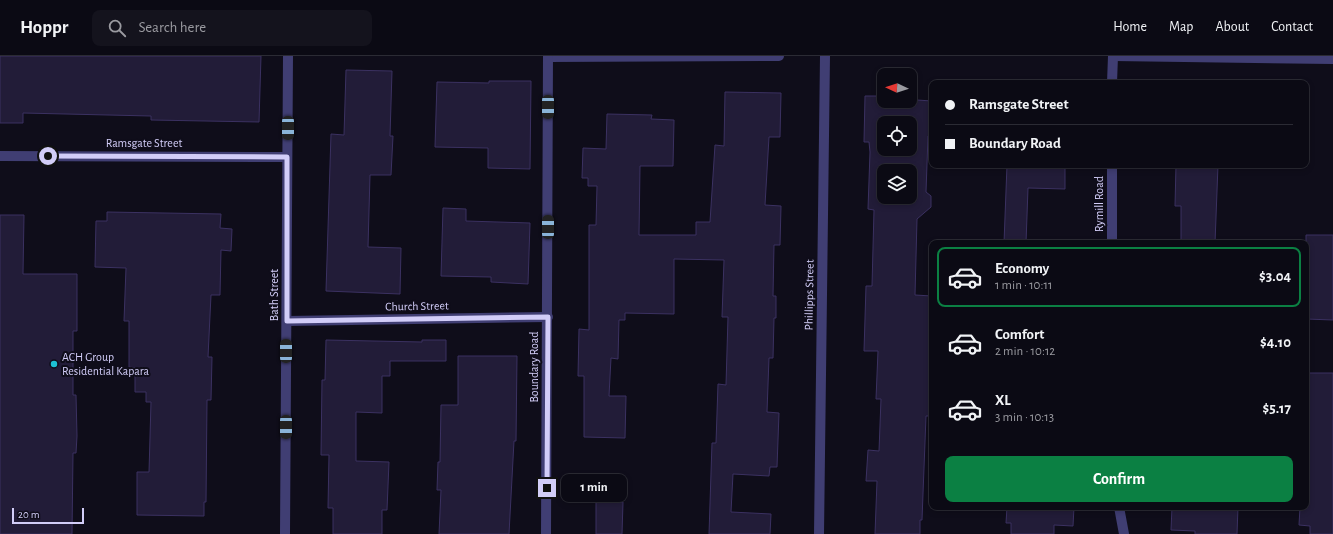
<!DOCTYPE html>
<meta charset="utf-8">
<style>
:root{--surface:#0b0a14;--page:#14131d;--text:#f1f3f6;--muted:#9a9aa0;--line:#2b2b34;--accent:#0b8043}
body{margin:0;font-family:"Alegreya Sans",sans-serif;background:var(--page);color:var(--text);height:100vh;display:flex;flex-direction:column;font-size:15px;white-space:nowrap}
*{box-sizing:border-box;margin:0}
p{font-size:13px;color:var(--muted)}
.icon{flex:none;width:22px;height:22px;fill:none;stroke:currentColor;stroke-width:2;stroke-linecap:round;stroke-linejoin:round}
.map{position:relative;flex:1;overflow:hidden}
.panel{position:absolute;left:929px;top:184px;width:380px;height:270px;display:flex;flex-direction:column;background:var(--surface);border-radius:8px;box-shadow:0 2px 6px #0003,0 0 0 1px var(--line)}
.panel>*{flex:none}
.banner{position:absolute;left:929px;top:24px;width:380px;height:88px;border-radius:8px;box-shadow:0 2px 6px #0003,0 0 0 1px var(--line);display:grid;align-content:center;height:88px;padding:0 16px;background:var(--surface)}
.needle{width:26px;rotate:274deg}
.tools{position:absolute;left:877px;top:12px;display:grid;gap:8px}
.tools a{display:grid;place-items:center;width:40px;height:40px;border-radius:8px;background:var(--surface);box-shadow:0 2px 6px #0003,0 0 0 1px var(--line);font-size:20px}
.scale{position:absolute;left:12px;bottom:10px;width:72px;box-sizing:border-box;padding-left:4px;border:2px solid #d2cdf8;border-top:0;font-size:11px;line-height:14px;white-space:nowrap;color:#d2cdf8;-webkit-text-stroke:3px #0f0d1a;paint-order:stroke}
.end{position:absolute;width:18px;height:18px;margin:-9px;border:5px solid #d2cdf8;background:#111;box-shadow:0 0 0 2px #111}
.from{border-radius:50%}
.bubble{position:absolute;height:28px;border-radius:8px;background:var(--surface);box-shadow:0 2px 6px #0003,0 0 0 1px var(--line);font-size:13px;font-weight:700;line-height:28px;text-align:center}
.car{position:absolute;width:12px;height:24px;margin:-12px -6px;border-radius:5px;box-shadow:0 0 3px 1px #0007;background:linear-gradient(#222 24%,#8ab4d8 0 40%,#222 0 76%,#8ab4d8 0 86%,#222 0)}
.banner b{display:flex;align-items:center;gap:14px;height:38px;font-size:15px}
.banner b+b{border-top:1px solid var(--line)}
.banner i{width:10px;height:10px;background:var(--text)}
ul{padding:7px 0 0;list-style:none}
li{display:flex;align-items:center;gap:12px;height:60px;margin:0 8px 6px;padding:0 8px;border:2px solid transparent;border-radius:8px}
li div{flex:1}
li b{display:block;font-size:15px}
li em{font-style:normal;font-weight:700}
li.current{border-color:var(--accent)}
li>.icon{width:36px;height:36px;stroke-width:1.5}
.action{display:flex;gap:8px;margin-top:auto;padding:8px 16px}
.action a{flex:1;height:46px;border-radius:8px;background:var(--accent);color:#fff;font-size:16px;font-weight:700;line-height:46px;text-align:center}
header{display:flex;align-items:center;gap:24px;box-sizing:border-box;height:56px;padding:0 20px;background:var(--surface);border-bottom:1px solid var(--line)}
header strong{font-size:19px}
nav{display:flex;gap:22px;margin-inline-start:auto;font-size:14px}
.search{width:280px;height:36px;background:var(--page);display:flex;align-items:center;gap:10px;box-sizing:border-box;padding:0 14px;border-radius:8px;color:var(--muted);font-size:15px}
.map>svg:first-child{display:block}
</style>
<header>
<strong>Hoppr</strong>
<div class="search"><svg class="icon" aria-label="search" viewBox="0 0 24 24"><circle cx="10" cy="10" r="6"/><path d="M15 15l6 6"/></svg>Search here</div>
<nav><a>Home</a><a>Map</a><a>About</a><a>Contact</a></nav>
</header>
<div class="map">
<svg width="1333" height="478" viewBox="0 0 1333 478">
<rect width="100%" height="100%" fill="#0f0d1a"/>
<g fill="#221c38" stroke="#3b3161" fill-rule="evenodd">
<polygon points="0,0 261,0 259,66 151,64 151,60 23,57 23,67 0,67"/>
<polygon points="346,14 392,15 390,80 393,80 391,119 370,119 368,191 401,192 400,238 326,235 331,78 344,79"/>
<polygon points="489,25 531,25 530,113 488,112 488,92 435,91 437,26 489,27"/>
<polygon points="725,36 781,37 780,81 769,81 765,149 781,150 780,189 774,189 773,240 776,240 776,262 774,262 773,302 769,302 767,356 779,357 777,411 770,411 769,420 733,418 731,456 771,458 770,478 709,478 712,387 716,387 718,328 726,329 728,261 722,261 724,204 674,203 674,258 625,257 625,264 619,264 618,303 611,302 609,340 626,340 625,382 584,381 584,320 578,320 579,273 589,274 589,169 596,169 597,130 588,130 588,122 582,122 583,92 606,93 607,58 652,59 651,63 674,64 673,110 640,110 639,179 696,179 696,166 710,166 715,89 724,90"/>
<path d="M865,40H884V45H910V41H917V44L932,45V80H928L926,136L931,140V151L917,163L915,239L932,240V360H926L922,464H920V478H875L877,425H866L868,394L879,395L881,343H876L878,295H864L866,230H872L874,154L868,153L870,96L869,86H864ZM884,67H910V93H884ZM884,115H910V141H884Z"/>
<polygon points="1007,109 1065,110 1065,133 1028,132 1026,187 1004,187"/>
<polygon points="1176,109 1218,109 1215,187 1181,187 1181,150 1175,150"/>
<polygon points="443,152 466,153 466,165 530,167 528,228 491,226 491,221 441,220"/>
<polygon points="107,156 221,158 220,172 232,173 231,195 221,194 220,239 211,239 208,301 212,301 211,344 207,344 206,446 204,446 204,460 137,459 137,416 149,416 151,346 146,346 146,336 135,336 135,312 129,311 129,265 124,265 126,212 95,211 96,165 107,165"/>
<polygon points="0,159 24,159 23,218 77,218 77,275 73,275 73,339 76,339 77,380 76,397 73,397 72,478 0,478"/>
<polygon points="1306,179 1333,179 1333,264 1306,263"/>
<polygon points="326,284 422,286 422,284 446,284 446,305 390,305 390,320 382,320 382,357 356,356 356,405 389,406 387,454 382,454 382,478 333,478 333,452 328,452 329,399 321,399 322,324 325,324"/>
<polygon points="458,300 517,300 516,385 514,385 509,478 439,478 441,434 437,434 438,406 440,406 441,349 458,349"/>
<polygon points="1309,317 1333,317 1333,478 1310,478 1310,470 1299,469 1300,451 1306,451 1306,349 1308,349"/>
<polygon points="596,445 623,446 622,478 596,478"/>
<polygon points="1007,451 1074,451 1073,470 1054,469 1054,478 1011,478 1011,467 1006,467"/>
<polygon points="1172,451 1238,451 1237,478 1195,478 1195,475 1171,474"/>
</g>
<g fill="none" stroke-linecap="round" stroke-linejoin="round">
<g stroke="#403e73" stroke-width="10">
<polyline points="1113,0 1333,3"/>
<polyline points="548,1 779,0"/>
<polyline points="1112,27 1113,0"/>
<polyline points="0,100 287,101"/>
<polyline points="1112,187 1112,109"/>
<polyline points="287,265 548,261"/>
<polyline points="1119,451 1124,478"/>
<polyline points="285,478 288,0"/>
<polyline points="546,478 548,0"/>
<polyline points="819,478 825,0"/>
</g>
</g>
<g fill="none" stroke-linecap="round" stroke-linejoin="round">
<polyline stroke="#d2cdf8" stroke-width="5" points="48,100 287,101 287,265 548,261 547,432"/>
</g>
<circle fill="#1dc1d4" stroke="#0f0d1a" stroke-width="1.5" cx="54" cy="308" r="4"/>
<g text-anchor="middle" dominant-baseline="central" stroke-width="4" stroke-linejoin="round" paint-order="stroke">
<g font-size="12" fill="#d2cdf8" stroke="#0f0d1a">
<text x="144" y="87">Ramsgate Street</text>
<text transform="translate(1099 148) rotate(-90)">Rymill Road</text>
<text transform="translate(274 239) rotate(-90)">Bath Street</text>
<text transform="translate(809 239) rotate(-89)">Phillipps Street</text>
<text transform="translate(417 250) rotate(-1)">Church Street</text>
<text transform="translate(534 311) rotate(-90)">Boundary Road</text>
</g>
<g font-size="12" fill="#d2cdf8" stroke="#0f0d1a" text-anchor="start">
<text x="62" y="301">ACH Group<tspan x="62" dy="14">Residential Kapara</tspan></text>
</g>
</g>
</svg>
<div class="tools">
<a><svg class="needle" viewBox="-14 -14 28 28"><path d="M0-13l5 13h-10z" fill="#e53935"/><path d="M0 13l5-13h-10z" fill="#9a9aa0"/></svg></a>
<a><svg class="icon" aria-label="locate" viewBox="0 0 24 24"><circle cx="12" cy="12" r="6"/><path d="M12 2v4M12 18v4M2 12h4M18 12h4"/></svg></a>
<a><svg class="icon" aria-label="layers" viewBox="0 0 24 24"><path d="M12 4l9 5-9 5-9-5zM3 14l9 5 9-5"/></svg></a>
</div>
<div class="scale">20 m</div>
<i class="end from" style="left:48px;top:100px"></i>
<i class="end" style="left:547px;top:432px"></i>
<div class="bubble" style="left:561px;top:418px;width:66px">1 min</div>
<i class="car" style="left:548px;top:51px;rotate:180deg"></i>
<i class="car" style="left:288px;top:72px;rotate:180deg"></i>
<i class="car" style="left:548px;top:171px;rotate:0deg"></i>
<i class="car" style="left:286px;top:295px;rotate:0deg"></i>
<i class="car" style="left:286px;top:371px;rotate:180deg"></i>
<div class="banner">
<b><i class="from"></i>Ramsgate Street</b>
<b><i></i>Boundary Road</b>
</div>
<section class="panel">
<ul>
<li class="current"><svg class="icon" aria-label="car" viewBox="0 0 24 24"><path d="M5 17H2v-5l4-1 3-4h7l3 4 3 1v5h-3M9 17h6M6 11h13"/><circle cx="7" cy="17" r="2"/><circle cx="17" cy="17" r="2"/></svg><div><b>Economy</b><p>1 min · 10:11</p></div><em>$3.04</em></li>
<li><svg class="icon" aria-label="car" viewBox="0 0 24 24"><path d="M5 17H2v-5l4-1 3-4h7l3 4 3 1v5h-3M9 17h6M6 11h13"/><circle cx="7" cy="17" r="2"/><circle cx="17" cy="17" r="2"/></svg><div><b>Comfort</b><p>2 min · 10:12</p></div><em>$4.10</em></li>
<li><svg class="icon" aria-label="car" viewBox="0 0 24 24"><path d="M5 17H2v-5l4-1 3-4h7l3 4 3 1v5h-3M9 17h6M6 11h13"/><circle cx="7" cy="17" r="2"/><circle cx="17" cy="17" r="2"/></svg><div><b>XL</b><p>3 min · 10:13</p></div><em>$5.17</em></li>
</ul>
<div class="action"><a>Confirm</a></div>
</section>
</div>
